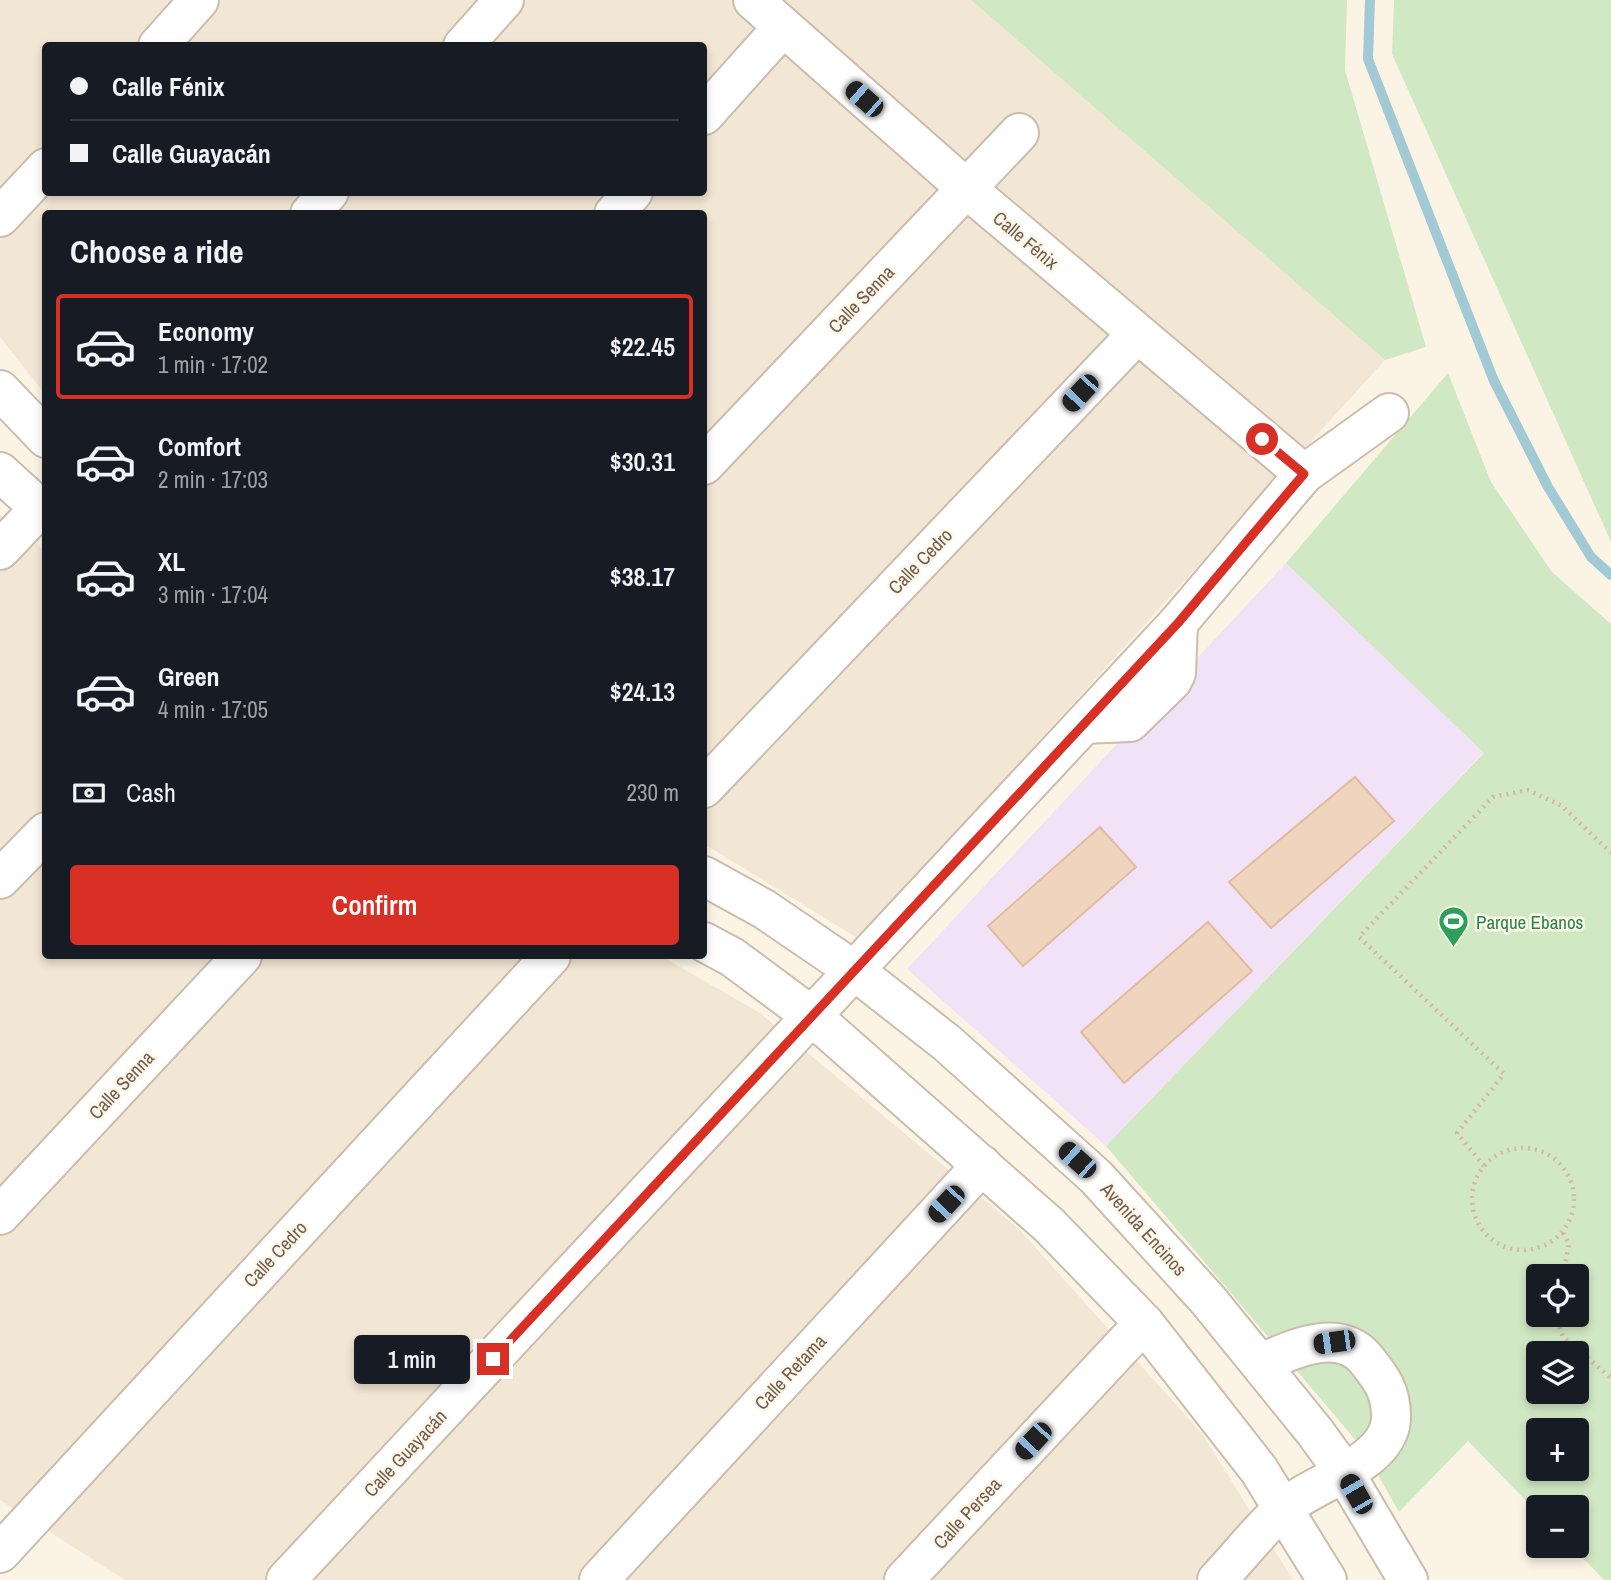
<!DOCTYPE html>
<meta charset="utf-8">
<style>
:root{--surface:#171b24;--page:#20242c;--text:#f1f3f6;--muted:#9ea1a6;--line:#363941;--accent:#d93025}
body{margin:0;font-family:"Archivo Narrow",sans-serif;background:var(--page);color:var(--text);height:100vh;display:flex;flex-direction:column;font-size:26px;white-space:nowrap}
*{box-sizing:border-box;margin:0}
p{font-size:23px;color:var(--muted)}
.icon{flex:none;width:38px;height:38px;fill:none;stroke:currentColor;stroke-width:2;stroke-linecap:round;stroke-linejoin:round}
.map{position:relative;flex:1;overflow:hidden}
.details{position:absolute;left:42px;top:210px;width:665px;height:749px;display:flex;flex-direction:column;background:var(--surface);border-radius:7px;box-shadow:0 4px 10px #0003}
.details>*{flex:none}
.banner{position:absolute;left:42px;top:42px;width:665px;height:154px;border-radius:7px;box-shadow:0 4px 10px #0003;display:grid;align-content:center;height:154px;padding:0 28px;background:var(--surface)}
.fabs{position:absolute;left:1526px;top:1264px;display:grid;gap:14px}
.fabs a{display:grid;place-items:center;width:63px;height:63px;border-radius:7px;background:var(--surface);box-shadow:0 4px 10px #0003;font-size:35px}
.end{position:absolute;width:32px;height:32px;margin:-16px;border:9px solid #d93025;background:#fff;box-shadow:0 0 0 4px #fff}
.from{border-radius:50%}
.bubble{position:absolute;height:49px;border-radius:7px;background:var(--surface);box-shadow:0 4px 10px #0003;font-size:23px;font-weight:600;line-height:49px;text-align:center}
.car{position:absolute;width:21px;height:42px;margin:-21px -10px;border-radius:9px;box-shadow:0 0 5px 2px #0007;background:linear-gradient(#222 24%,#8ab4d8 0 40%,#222 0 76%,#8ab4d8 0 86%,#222 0)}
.banner b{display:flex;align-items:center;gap:24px;height:66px;font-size:26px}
.banner b+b{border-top:2px solid var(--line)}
.banner i{width:18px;height:18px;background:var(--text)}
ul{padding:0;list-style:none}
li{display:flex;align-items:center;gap:21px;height:105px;margin:0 14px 10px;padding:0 14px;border:4px solid transparent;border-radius:7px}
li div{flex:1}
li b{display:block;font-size:26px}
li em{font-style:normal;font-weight:600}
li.selected{border-color:var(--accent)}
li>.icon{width:63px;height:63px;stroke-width:1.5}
h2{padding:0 28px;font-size:32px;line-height:84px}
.pay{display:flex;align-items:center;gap:18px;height:77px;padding:0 28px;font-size:26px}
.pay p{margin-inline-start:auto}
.primary-button{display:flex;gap:14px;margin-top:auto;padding:14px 28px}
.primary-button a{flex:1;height:80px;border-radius:7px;background:var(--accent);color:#fff;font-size:28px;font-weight:600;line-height:80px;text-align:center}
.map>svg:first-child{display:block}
</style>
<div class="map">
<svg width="1611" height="1580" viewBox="0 0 1611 1580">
<rect width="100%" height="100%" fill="#fbf4e5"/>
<g fill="#f2e6d4" fill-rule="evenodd">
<path d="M0,0H971L1385,360L859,939L704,844V214H46L45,394L0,337ZM46,46H704V192H46Z"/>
<polygon points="0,515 45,551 46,956 661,956 760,1013 1018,1228 1203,1435 1293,1580 125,1580 0,1500"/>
</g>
<polygon fill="#f1e2f7" points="1286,563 1484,752 1106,1146 907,969"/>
<g fill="#d1e8c4" fill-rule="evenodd">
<polygon points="971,0 1347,0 1345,70 1426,347 1385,360"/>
<polygon points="1394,0 1611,0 1611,542 1392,54"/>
<path d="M1448,373L1491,482L1552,572L1611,624V1580H1604L1570,1545H1577V1507H1538V1513L1468,1441L1399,1512L1364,1450L1106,1146L1484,753L1286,563ZM1538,1276H1577V1314H1538ZM1538,1353H1577V1391H1538ZM1538,1430H1577V1468H1538Z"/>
</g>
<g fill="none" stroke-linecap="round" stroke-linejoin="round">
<polyline stroke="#a1cad5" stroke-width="10" points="1370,0 1368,59 1494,381 1548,487 1591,557 1611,575"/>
</g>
<g fill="#efd4be" stroke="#e1bc9f" stroke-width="2">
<polygon points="1355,777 1394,821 1271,928 1229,882"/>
<polygon points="1100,827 1136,867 1023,966 988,926"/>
<polygon points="1208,922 1252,971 1124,1083 1081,1032"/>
</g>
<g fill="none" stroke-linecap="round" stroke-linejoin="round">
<defs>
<g id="minor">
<polyline points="753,0 967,189 1304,474"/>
<polyline points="158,46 199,0"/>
<polyline points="463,46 504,0"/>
<polyline points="704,115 783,27"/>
<polyline points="310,214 329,192"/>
<polyline points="614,214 633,192"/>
<polyline points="0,217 46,168"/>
<polyline points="0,390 46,438"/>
<polyline points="704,465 1019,133"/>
<polyline points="0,472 46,514"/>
<polyline points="0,550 40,508"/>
<polyline points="1084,724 1130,722 1172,681 1176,673 1178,623"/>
<polyline points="704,788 1137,334"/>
<polyline points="704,876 764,909 855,971 947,1043 1096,1177 1208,1300 1315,1432 1344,1472 1408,1580"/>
<polyline points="0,879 46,832"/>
<polyline points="704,942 732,957 813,1017 1049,1225 1144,1323 1259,1470 1327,1580"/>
<polyline points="0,1215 242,956"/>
<polyline points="0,1553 551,956"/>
<polyline points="286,1580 1178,623 1304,474 1389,413"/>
<polyline points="599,1580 982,1165"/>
<polyline points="904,1580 1144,1323"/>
<path d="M1217,1580C1239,1557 1259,1530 1283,1509C1313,1482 1387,1465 1391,1420C1392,1392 1382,1379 1365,1358C1337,1327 1292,1350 1261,1363"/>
</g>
</defs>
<use href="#minor" stroke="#ccbcac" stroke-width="42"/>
<g stroke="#d4b8a1" stroke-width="4.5" stroke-dasharray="2 5" stroke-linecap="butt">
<circle cx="1523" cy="1199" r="51"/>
<polyline points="1484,1166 1457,1133 1504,1074 1359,937 1493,797 1528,790 1562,806 1611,853"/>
<polyline points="1563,1233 1569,1244 1563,1276"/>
<polyline points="1555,1314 1563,1337 1611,1378"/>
</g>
<use href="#minor" stroke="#fff" stroke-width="38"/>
</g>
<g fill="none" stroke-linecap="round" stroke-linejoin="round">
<polyline stroke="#d93025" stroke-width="9" points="493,1359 1178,623 1286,495 1304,474 1262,439"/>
</g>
<defs>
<symbol id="stadium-pin" viewBox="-11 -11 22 30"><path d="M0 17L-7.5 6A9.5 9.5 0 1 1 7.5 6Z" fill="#2e9e5b" stroke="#fef8eb"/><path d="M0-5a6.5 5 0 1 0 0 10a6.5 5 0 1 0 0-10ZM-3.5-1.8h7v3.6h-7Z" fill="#fff"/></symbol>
</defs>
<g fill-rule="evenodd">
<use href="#stadium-pin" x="1436" y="904" width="35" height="47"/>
</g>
<g text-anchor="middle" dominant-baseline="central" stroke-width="5" stroke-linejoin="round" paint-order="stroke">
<g font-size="19" fill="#735c4b" stroke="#fef8eb">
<text transform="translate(1026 240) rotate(40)">Calle Fénix</text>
<text transform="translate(861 299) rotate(-46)">Calle Senna</text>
<text transform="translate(920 561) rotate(-46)">Calle Cedro</text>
<text transform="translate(121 1085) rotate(-47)">Calle Senna</text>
<text transform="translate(1144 1229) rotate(48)">Avenida Encinos</text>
<text transform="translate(275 1254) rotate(-47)">Calle Cedro</text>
<text transform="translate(790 1372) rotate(-47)">Calle Retama</text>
<text transform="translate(405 1453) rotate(-47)">Calle Guayacán</text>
<text transform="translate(967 1513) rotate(-47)">Calle Persea</text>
</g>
<g font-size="19" fill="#27864d" stroke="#fef8eb" text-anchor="start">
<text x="1476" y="922">Parque Ebanos</text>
</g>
</g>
</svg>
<div class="fabs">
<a><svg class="icon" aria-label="locate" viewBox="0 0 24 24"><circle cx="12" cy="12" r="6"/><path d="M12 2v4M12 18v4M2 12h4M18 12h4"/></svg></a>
<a><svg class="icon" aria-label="layers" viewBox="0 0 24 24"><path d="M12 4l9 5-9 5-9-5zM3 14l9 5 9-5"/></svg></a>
<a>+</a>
<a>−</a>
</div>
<i class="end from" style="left:1262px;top:439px"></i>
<i class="end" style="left:493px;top:1359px"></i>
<div class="bubble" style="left:354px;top:1335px;width:116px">1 min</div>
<i class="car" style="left:864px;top:99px;rotate:311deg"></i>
<i class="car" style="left:1080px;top:393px;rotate:223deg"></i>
<i class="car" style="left:1077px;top:1160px;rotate:312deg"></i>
<i class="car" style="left:946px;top:1204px;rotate:223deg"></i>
<i class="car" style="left:1334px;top:1342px;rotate:262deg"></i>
<i class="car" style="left:1033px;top:1441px;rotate:223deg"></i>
<i class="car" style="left:1356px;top:1494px;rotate:330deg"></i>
<div class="banner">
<b><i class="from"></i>Calle Fénix</b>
<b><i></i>Calle Guayacán</b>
</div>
<section class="details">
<h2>Choose a ride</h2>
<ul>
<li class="selected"><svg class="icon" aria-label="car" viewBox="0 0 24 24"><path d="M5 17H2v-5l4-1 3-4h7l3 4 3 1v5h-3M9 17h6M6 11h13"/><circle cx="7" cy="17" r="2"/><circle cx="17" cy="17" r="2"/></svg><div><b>Economy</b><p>1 min · 17:02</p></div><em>$22.45</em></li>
<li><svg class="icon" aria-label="car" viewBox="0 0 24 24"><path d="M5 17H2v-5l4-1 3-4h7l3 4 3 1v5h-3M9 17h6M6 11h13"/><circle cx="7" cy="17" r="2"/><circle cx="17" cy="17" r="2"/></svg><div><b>Comfort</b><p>2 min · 17:03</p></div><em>$30.31</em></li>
<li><svg class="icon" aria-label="car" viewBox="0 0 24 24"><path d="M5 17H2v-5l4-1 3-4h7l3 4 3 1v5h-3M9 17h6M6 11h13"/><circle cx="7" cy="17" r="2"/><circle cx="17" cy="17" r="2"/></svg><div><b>XL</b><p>3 min · 17:04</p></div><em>$38.17</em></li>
<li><svg class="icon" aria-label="car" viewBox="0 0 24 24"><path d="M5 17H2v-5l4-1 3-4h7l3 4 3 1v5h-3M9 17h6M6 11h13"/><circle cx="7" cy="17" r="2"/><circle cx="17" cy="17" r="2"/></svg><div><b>Green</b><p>4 min · 17:05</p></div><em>$24.13</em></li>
</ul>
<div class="pay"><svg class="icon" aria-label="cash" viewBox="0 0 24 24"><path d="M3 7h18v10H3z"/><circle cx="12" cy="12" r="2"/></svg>Cash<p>230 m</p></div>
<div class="primary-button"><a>Confirm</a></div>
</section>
</div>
